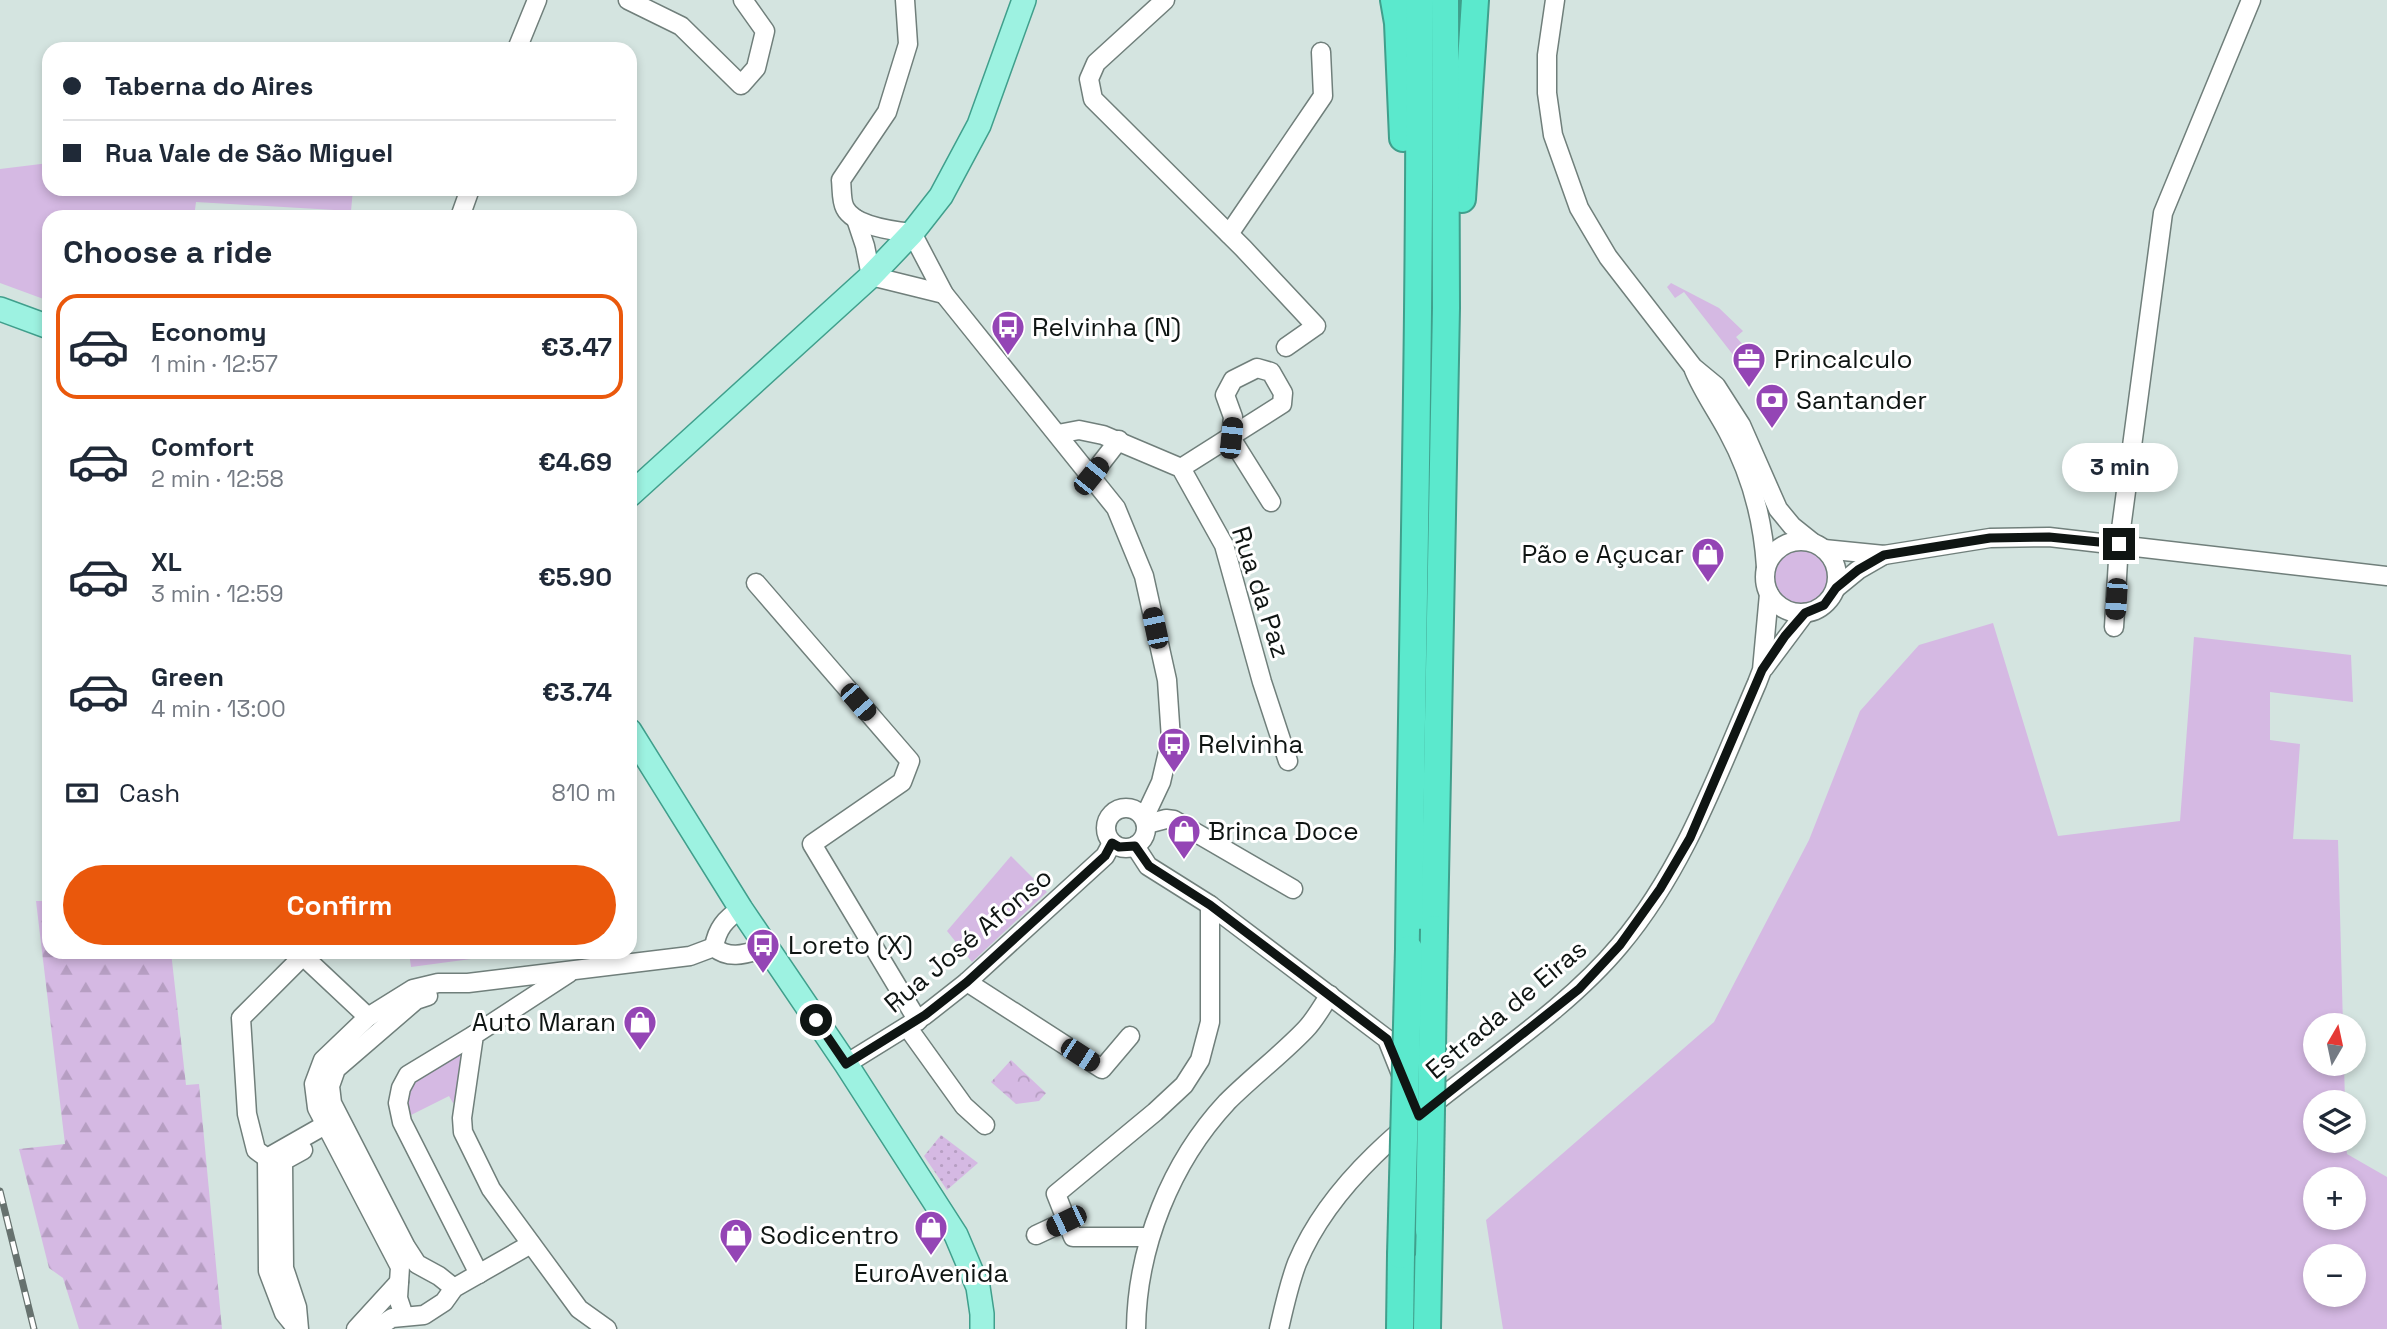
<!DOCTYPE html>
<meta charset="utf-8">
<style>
:root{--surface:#fff;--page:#f6f6f7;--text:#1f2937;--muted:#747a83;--line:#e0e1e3;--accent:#ea580c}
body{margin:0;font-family:"Space Grotesk",sans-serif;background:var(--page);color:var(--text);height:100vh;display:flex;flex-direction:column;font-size:26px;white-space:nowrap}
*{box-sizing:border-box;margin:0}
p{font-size:23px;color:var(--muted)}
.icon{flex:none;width:38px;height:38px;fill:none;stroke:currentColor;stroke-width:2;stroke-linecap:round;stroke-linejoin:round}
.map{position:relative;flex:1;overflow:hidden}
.panel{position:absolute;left:42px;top:210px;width:595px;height:749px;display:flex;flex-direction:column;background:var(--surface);border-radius:21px;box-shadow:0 4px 10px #0003}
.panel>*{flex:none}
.banner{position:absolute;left:42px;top:42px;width:595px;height:154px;border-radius:21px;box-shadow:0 4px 10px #0003;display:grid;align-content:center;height:154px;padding:0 21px;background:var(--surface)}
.needle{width:46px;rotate:9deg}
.controls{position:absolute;left:2303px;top:1013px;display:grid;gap:14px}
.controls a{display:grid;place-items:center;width:63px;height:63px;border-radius:50%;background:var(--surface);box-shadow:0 4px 10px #0003;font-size:35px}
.end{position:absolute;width:32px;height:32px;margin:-16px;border:9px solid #0f1513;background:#fff;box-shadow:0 0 0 4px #fff}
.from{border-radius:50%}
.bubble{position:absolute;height:49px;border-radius:24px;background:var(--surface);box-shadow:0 4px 10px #0003;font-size:23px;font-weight:700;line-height:49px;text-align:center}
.car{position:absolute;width:21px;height:42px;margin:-21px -10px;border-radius:9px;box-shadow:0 0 5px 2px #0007;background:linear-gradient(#222 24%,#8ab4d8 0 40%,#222 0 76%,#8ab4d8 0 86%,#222 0)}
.banner b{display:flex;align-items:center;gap:24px;height:66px;font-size:26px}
.banner b+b{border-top:2px solid var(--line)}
.banner i{width:18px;height:18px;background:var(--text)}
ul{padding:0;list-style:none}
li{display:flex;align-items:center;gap:21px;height:105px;margin:0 14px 10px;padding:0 7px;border:4px solid transparent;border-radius:21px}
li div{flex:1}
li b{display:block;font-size:26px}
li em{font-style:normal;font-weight:700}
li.selected{border-color:var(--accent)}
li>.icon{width:63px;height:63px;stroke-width:1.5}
h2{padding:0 21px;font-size:32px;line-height:84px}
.pay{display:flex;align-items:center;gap:18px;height:77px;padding:0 21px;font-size:26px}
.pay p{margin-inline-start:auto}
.cta{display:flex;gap:14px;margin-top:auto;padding:14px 21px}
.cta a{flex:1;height:80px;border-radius:42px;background:var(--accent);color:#fff;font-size:28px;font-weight:700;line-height:80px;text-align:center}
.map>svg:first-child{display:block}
</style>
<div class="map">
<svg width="2387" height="1329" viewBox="0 0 2387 1329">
<defs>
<pattern id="forest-firs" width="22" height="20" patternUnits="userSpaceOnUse" patternTransform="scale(1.75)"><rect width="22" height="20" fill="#d5b9e3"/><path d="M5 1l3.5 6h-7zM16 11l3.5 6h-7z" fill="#b69ec2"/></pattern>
<pattern id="park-crowns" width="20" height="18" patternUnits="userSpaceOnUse" patternTransform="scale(1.75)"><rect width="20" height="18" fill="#d5b9e3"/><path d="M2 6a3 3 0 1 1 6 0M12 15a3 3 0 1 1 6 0" fill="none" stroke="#b69ec2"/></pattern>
<pattern id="garden-dots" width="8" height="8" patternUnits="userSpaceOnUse" patternTransform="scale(1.75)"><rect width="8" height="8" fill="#d5b9e3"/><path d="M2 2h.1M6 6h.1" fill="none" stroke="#b69ec2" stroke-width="1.8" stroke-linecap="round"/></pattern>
</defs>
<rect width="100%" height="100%" fill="#d4e4e0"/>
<g fill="#d5b9e3" fill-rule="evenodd">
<polygon points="49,163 49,189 353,189 351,211 196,202 194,217 49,217 49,301 0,283 0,169"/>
<polygon points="1671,283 1719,308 1743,331 1736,337 1745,347 1734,356 1684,292 1675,298 1667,287"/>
<circle cx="1802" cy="576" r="28"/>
<path d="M1993,623L2058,836L2180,821L2194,637L2351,655L2353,702L2270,692V740L2300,744L2293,839L2338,840L2343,1025L2315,1026V1064H2344L2345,1102H2315V1141H2346L2347,1154L2387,1177V1329H1503L1486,1220L1714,1022L1809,840L1860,711L1919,645ZM2315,1180H2354V1218H2315ZM2354,1256V1295H2315V1256Z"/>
<polygon points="1011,856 1047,892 972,962 947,931"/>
<polygon points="409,952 501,952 501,955 411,967"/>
<polygon points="467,1045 460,1100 453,1103 449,1096 407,1117 404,1089 410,1078"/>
</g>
<polygon fill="url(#forest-firs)" points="36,901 49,901 49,952 171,952 186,1085 199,1084 222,1329 79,1329 63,1278 49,1268 19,1149 65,1144"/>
<polygon fill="url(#park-crowns)" points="1011,1060 1046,1093 1039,1101 1016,1104 991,1082"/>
<polygon fill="url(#garden-dots)" points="941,1135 978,1163 947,1190 924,1156"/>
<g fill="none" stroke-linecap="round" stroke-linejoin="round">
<defs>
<g id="minor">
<polyline points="628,0 681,26 741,85 756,68 765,31 743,0"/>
<path d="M905,0L908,44L887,112L841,180C842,188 841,201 845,208C854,226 894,231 912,233L944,294L1116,508L1144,576L1167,680L1171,739L1161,782L1144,818"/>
<polyline points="1165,0 1096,63 1089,79 1093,99 1243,248 1316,326 1286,347"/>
<polyline points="1555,0 1547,55 1547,93 1553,135 1579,208 1608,257 1693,367 1716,386 1741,425 1778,509 1792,526 1812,542"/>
<polyline points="517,49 537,0"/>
<polyline points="460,217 470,189"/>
<polyline points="856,219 865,246 871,276 944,294"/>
<polyline points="1229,234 1323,96 1321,52"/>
<path d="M1694,370C1703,392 1717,411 1728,432C1751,474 1763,519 1766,567"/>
<polyline points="1058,434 1079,430 1103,435 1181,468 1224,545 1262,682 1288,761"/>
<polyline points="1181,468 1282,404 1283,393 1271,372 1257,368 1233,380 1225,395 1233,417 1231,438 1271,502"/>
<polyline points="1091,476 1119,440"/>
<circle cx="1801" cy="577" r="36"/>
<polyline points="1824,549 1884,555 1990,538 2049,537 2387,576"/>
<polyline points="756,583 910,761 902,782 812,844 918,1021"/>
<polyline points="1836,588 1858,570 1884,555"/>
<polyline points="2114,627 2119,544 2163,213 2251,0"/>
<polyline points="1764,668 1805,613"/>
<circle cx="1126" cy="828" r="20"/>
<polyline points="1147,824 1166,819 1174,820 1293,889"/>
<polyline points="1135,846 1148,866 1210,905 1387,1039 1401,1074"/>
<path d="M714,947C730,961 748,953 766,948"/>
<path d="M714,947C717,929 725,919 741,909"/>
<polyline points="569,973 474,1035 462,1118 463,1132 491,1189 579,1309 607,1329"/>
<polyline points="967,982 1102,1069 1130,1036"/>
<polyline points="428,996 416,1000 336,1069 330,1086 332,1103 406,1247 417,1264 439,1276 454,1288"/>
<polyline points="908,1028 964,1106 985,1125"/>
<polyline points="474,1035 408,1075 401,1088 398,1103 402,1122 479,1274"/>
<polyline points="846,1064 925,1015 967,982 1105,856 1112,843"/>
<polyline points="325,1125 267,1158 256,1150 247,1114 241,1018 303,956 368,1017"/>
<polyline points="267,1158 268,1271 284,1313 297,1329"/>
<polyline points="1036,1235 1066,1221"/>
<polyline points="1149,1237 1073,1237 1056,1194 1155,1112 1184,1085 1200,1060 1210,1022 1210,905"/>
<polyline points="404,1316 398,1298 400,1267 317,1108 314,1084 323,1060 368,1017 413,989 438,983 468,983 690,956 714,947"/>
<polyline points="299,1329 297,1307 284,1268 283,1161 303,1150"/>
<polyline points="356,1329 399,1282"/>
<polyline points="375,1329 392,1318 424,1315 444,1302 454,1288 531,1244"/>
<path d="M1136,1329C1137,1247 1171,1162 1227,1102C1252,1077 1281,1055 1305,1030C1315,1020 1322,1006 1330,995"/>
<path d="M1279,1329C1284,1307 1289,1284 1297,1263C1354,1126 1527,1057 1620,945C1684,869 1718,773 1757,683L1762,670L1769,594"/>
</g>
<g id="major">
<polyline points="0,309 49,327"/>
<polyline points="630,495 871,276 912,233 941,196 979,125 1024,0"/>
<polyline points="630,731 741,909 846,1064 956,1235 978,1287 982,1314 982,1329"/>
</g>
<g id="highway">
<polyline points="1394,0 1398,23 1403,138"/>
<polyline points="1462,199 1475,0"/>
<polyline points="1434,929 1446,308 1445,0"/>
<path d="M1409,949C1412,633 1421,316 1419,0"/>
<polyline points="1400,1329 1401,1255"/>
<polyline points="1427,1329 1429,1230"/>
</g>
</defs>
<use href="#minor" stroke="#707f7b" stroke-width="21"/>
<use href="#major" stroke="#409f8c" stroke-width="26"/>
<use href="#highway" stroke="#409f8c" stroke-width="30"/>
<use href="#minor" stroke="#fff" stroke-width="18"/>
<use href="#major" stroke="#9df2e1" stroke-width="23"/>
<use href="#highway" stroke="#5be9cd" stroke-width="26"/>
<defs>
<polyline id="rail" points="0,1191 34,1329"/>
</defs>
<use href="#rail" stroke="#67726f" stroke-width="7"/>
<use href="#rail" stroke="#fff" stroke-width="4.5" stroke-dasharray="13" stroke-linecap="butt"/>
<defs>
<g id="highway-bridge">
<polyline points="1429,1230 1434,929"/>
<polyline points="1401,1255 1409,949"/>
</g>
</defs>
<use href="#highway-bridge" stroke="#409f8c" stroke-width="30" stroke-linecap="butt"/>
<use href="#highway-bridge" stroke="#5be9cd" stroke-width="26"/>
</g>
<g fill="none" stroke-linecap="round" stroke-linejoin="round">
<polyline stroke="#0f1513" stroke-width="9" points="816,1020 846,1064 925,1015 967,982 1105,856 1112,843 1119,847 1135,846 1149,866 1210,905 1387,1039 1419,1116 1579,989 1620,945 1660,889 1690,838 1762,670 1785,636 1805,613 1824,605 1836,588 1858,570 1884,555 1990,538 2049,537 2119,544"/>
</g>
<defs>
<symbol id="bus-pin" viewBox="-11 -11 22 30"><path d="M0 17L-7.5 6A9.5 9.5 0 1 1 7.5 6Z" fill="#9445b5" stroke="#fff"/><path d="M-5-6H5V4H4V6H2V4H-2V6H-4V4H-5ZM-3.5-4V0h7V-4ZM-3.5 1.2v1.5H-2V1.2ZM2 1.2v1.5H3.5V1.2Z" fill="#fff"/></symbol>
<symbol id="office-pin" viewBox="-11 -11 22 30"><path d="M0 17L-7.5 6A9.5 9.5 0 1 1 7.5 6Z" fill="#9445b5" stroke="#fff"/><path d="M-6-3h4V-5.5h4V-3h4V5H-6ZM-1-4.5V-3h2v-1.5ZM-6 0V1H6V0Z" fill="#fff"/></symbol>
<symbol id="bank-pin" viewBox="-11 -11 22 30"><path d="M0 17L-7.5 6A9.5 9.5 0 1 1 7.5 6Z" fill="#9445b5" stroke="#fff"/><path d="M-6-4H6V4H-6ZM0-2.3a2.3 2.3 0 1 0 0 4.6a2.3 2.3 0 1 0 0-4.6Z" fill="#fff"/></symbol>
<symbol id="shop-pin" viewBox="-11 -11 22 30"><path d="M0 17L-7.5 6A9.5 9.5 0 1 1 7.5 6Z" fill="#9445b5" stroke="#fff"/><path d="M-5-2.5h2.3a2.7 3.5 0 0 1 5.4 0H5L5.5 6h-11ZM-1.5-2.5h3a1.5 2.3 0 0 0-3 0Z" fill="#fff"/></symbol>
</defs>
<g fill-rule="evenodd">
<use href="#bus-pin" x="989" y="308" width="38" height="52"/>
<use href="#office-pin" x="1730" y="340" width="38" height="52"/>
<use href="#bank-pin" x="1753" y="381" width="38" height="52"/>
<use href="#shop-pin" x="1689" y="535" width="38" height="52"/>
<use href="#bus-pin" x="1155" y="725" width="38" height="52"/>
<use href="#shop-pin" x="1165" y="812" width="38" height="52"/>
<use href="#bus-pin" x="744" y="926" width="38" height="52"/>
<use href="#shop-pin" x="621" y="1003" width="38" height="52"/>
<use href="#shop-pin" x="912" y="1208" width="38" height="52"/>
<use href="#shop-pin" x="717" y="1216" width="38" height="52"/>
</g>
<g text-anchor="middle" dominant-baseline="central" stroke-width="6" stroke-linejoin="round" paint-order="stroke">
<g font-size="26" fill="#0f1513" stroke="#fff" text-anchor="start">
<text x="1032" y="327">Relvinha (N)</text>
<text x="1774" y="359">Princalculo</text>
<text x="1796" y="400">Santander</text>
<text x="1684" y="554" text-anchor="end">Pão e Açucar</text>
<text x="1198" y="744">Relvinha</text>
<text x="1208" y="831">Brinca Doce</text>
<text x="788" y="945">Loreto (X)</text>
<text x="616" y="1022" text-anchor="end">Auto Maran</text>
<text x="760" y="1235">Sodicentro</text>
<text x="931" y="1273" text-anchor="middle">EuroAvenida</text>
</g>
<g font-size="26" fill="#0f1513" stroke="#fff">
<text transform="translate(1261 592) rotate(72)">Rua da Paz</text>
<text transform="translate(968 940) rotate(-40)">Rua José Afonso</text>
<text transform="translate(1506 1009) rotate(-40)">Estrada de Eiras</text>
</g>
</g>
</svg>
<div class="controls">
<a><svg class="needle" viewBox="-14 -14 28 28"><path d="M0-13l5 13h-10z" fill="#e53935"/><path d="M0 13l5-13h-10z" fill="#747a83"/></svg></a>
<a><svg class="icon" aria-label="layers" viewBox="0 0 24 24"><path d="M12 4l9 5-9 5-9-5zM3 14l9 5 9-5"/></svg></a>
<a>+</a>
<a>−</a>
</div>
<i class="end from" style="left:816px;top:1020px"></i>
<i class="end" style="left:2119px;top:544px"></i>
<div class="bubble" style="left:2062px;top:443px;width:116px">3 min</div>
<i class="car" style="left:1231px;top:438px;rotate:6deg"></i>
<i class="car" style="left:1091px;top:476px;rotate:39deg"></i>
<i class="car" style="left:2116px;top:599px;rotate:184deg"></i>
<i class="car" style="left:1155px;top:628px;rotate:348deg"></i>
<i class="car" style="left:858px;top:702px;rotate:139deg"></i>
<i class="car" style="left:1080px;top:1055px;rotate:123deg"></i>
<i class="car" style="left:1066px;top:1221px;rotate:244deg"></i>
<div class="banner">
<b><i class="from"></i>Taberna do Aires</b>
<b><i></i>Rua Vale de São Miguel</b>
</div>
<section class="panel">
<h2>Choose a ride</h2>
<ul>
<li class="selected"><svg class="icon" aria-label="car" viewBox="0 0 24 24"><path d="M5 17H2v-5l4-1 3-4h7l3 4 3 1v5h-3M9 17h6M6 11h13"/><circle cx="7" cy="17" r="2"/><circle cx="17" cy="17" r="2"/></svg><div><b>Economy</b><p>1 min · 12:57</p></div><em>€3.47</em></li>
<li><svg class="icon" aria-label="car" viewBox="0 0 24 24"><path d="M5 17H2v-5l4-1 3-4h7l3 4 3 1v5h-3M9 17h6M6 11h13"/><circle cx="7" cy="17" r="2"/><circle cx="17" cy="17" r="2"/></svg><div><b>Comfort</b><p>2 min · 12:58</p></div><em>€4.69</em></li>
<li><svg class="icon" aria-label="car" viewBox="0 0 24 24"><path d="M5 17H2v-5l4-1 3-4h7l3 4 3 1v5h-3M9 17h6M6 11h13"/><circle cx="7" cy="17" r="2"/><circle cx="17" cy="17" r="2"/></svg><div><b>XL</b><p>3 min · 12:59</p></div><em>€5.90</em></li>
<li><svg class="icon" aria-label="car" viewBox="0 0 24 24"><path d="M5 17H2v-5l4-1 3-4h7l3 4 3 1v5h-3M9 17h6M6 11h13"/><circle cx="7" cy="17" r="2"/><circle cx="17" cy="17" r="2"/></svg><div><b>Green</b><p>4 min · 13:00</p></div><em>€3.74</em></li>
</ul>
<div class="pay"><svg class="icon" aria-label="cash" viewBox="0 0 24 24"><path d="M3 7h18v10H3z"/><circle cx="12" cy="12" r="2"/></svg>Cash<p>810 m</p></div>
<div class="cta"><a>Confirm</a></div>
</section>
</div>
